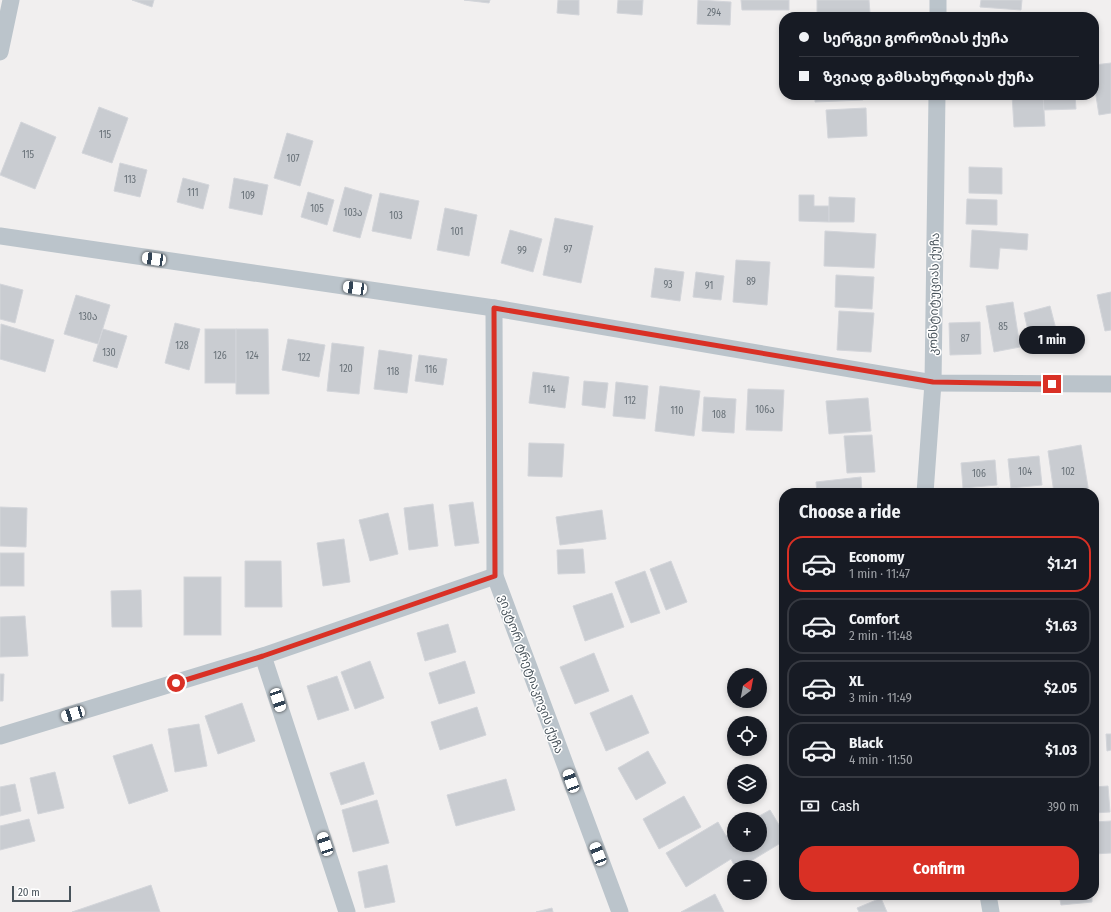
<!DOCTYPE html>
<meta charset="utf-8">
<style>
:root{--surface:#171b24;--page:#242831;--text:#f1f3f6;--muted:#9ea1a6;--line:#363941;--accent:#d93025}
body{margin:0;font-family:"Fira Sans Condensed","Noto Sans Georgian",sans-serif;background:var(--page);color:var(--text);height:100vh;display:flex;flex-direction:column;font-size:15px;white-space:nowrap}
*{box-sizing:border-box;margin:0}
p{font-size:13px;color:var(--muted)}
.icon{flex:none;width:22px;height:22px;fill:none;stroke:currentColor;stroke-width:2;stroke-linecap:round;stroke-linejoin:round}
.map{position:relative;flex:1;overflow:hidden}
.sheet{position:absolute;left:779px;top:488px;width:320px;height:412px;display:flex;flex-direction:column;background:var(--surface);border-radius:16px;box-shadow:0 2px 6px #0003}
.sheet>*{flex:none}
.hud{position:absolute;left:779px;top:12px;width:320px;height:88px;border-radius:16px;box-shadow:0 2px 6px #0003;display:grid;align-content:center;height:88px;padding:0 20px;background:var(--surface)}
.needle{width:26px;rotate:32deg}
.fabs{position:absolute;left:727px;top:668px;display:grid;gap:8px}
.fabs a{display:grid;place-items:center;width:40px;height:40px;border-radius:50%;background:var(--surface);box-shadow:0 2px 6px #0003;font-size:20px}
.scale{position:absolute;left:12px;bottom:10px;width:59px;box-sizing:border-box;padding-left:4px;border:2px solid #48535b;border-top:0;font-size:11px;line-height:14px;white-space:nowrap;color:#48535b;-webkit-text-stroke:3px #fff;paint-order:stroke}
.end{position:absolute;width:18px;height:18px;margin:-9px;border:5px solid #d93025;background:#fff;box-shadow:0 0 0 2px #fff}
.from{border-radius:50%}
.bubble{position:absolute;height:28px;border-radius:14px;background:var(--surface);box-shadow:0 2px 6px #0003;font-size:13px;font-weight:700;line-height:28px;text-align:center}
.car{position:absolute;width:12px;height:24px;margin:-12px -6px;border-radius:5px;box-shadow:0 0 3px 1px #0007;background:linear-gradient(#fff 24%,#345 0 40%,#fff 0 76%,#345 0 86%,#fff 0)}
.hud b{display:flex;align-items:center;gap:14px;height:38px;font-size:15px}
.hud b+b{border-top:1px solid var(--line)}
.hud i{width:10px;height:10px;background:var(--text)}
ul{padding:0;list-style:none}
li{display:flex;align-items:center;gap:12px;height:56px;margin:0 8px 6px;padding:0 12px;border:2px solid var(--line);border-radius:16px}
li div{flex:1}
li b{display:block;font-size:15px}
li em{font-style:normal;font-weight:700}
li.on{border-color:var(--accent)}
li>.icon{width:36px;height:36px;stroke-width:1.5}
h2{padding:0 20px;font-size:18px;line-height:48px}
.pay{display:flex;align-items:center;gap:10px;height:44px;padding:0 20px;font-size:15px}
.pay p{margin-inline-start:auto}
.primary-button{display:flex;gap:8px;margin-top:auto;padding:8px 20px}
.primary-button a{flex:1;height:46px;border-radius:16px;background:var(--accent);color:#fff;font-size:16px;font-weight:700;line-height:46px;text-align:center}
.map>svg:first-child{display:block}
</style>
<div class="map">
<svg width="1111" height="912" viewBox="0 0 1111 912">
<rect width="100%" height="100%" fill="#f1efef"/>
<g fill="#c9ccd1" stroke="#d3d5da">
<polygon points="132,0 154,0 152,7"/>
<polygon points="464,0 490,0 489,3"/>
<polygon points="558,0 579,0 579,15 557,13"/>
<polygon points="618,0 643,0 642,15 617,13"/>
<polygon points="698,0 731,2 730,25 697,24"/>
<polygon points="741,0 789,0 789,10 742,10"/>
<polygon points="817,0 869,0 870,13 817,16"/>
<polygon points="981,0 1022,0 1021,10 980,7"/>
<polygon points="1111,63 1111,113 1099,115 1094,83 1094,65"/>
<polygon points="815,95 862,95 863,100 815,102"/>
<polygon points="1012,95 1043,95 1045,126 1014,127"/>
<polygon points="1043,95 1075,95 1076,109 1044,110"/>
<polygon points="99,107 128,118 112,163 82,153"/>
<polygon points="866,108 867,136 828,138 826,110"/>
<polygon points="21,122 56,137 35,189 0,175"/>
<polygon points="287,133 313,141 300,186 274,178"/>
<polygon points="120,163 147,170 140,197 114,191"/>
<polygon points="969,167 1002,168 1002,194 969,193"/>
<polygon points="183,178 209,185 203,209 177,202"/>
<polygon points="234,178 268,185 262,215 229,208"/>
<polygon points="345,187 372,195 360,238 333,231"/>
<polygon points="308,192 334,200 327,225 301,217"/>
<polygon points="380,193 419,201 411,239 372,231"/>
<polygon points="799,195 814,195 814,206 829,206 829,222 799,221"/>
<polygon points="829,197 855,198 854,222 829,222"/>
<polygon points="967,199 997,200 997,225 966,224"/>
<polygon points="445,208 477,215 469,256 437,250"/>
<polygon points="555,218 593,226 581,283 543,275"/>
<polygon points="510,230 542,239 533,272 501,263"/>
<polygon points="972,230 1028,234 1027,250 1000,248 998,269 970,267"/>
<polygon points="825,231 876,234 874,268 824,266"/>
<polygon points="736,260 770,262 767,305 733,302"/>
<polygon points="655,268 684,272 680,301 651,297"/>
<polygon points="696,272 724,276 721,300 693,297"/>
<polygon points="836,275 874,277 872,309 835,307"/>
<polygon points="0,284 23,290 15,323 0,319"/>
<polygon points="1111,292 1111,330 1105,331 1097,295"/>
<polygon points="76,295 110,305 98,344 64,334"/>
<polygon points="1013,302 1020,347 994,352 986,306"/>
<polygon points="1050,306 1058,337 1031,344 1024,313"/>
<polygon points="839,311 874,313 871,352 837,350"/>
<polygon points="980,322 981,354 950,355 949,323"/>
<polygon points="175,323 200,329 189,370 165,363"/>
<polygon points="1,324 54,340 45,372 0,359"/>
<polygon points="103,329 127,336 117,368 93,361"/>
<rect x="205" y="329" width="31" height="54"/>
<polygon points="236,329 268,329 269,394 236,394"/>
<polygon points="288,339 325,345 319,377 282,370"/>
<polygon points="332,343 364,347 359,394 327,391"/>
<polygon points="379,350 412,355 407,393 374,389"/>
<polygon points="419,355 447,359 443,385 415,381"/>
<polygon points="533,372 569,377 565,408 529,403"/>
<polygon points="584,381 608,383 605,408 582,405"/>
<polygon points="616,382 648,386 645,419 613,416"/>
<polygon points="660,386 700,391 694,436 655,431"/>
<polygon points="748,389 784,390 782,431 746,430"/>
<polygon points="704,397 736,399 734,433 702,431"/>
<polygon points="868,398 871,431 829,434 826,401"/>
<polygon points="872,435 875,472 847,473 844,436"/>
<polygon points="529,443 564,444 562,477 528,476"/>
<polygon points="1081,445 1089,493 1054,493 1048,451"/>
<polygon points="1039,456 1042,485 1011,488 1008,459"/>
<polygon points="995,460 997,485 963,488 961,463"/>
<polygon points="861,477 862,493 817,493 816,482"/>
<polygon points="999,488 999,493 940,493 940,492"/>
<polygon points="473,502 479,543 455,546 449,505"/>
<polygon points="433,504 438,546 409,550 404,508"/>
<polygon points="0,507 27,508 26,547 0,546"/>
<polygon points="602,510 606,539 560,545 556,517"/>
<polygon points="388,513 398,554 370,561 359,520"/>
<polygon points="344,539 350,582 323,586 317,543"/>
<polygon points="583,549 585,573 558,574 557,550"/>
<rect x="0" y="553" width="24" height="33"/>
<polygon points="245,561 281,561 282,607 245,607"/>
<polygon points="671,561 687,602 666,610 650,569"/>
<polygon points="645,571 660,613 631,623 615,582"/>
<rect x="184" y="577" width="37" height="58"/>
<polygon points="141,590 142,627 112,627 111,591"/>
<polygon points="612,593 624,627 585,641 573,606"/>
<polygon points="25,616 28,656 0,657 0,617"/>
<polygon points="448,624 456,652 425,661 417,633"/>
<polygon points="594,653 609,691 575,704 560,667"/>
<polygon points="370,661 384,698 355,709 341,672"/>
<polygon points="465,661 475,693 439,704 429,673"/>
<polygon points="0,674 4,674 3,701 0,701"/>
<polygon points="337,676 349,710 318,720 307,686"/>
<polygon points="632,695 649,733 606,751 590,713"/>
<polygon points="242,703 255,741 218,754 205,716"/>
<polygon points="477,707 486,735 440,750 431,722"/>
<polygon points="199,724 207,766 175,772 168,729"/>
<polygon points="1106,734 1111,734 1111,750 1107,751"/>
<polygon points="152,744 168,791 129,804 113,756"/>
<polygon points="648,751 666,783 636,800 618,768"/>
<polygon points="364,762 374,794 341,805 330,773"/>
<polygon points="55,772 64,808 38,814 30,778"/>
<polygon points="506,779 515,810 456,826 447,795"/>
<polygon points="15,784 21,811 0,816 0,787"/>
<polygon points="1108,786 1110,812 1094,813 1094,787"/>
<polygon points="684,796 701,827 659,849 643,819"/>
<polygon points="377,800 389,843 353,852 342,810"/>
<polygon points="770,810 784,833 784,841 741,867 735,867 731,859 686,887 666,853 718,822 726,836 734,831 734,845 760,845 760,819 754,819"/>
<polygon points="29,819 35,841 0,850 0,826"/>
<polygon points="1111,821 1111,853 1094,854 1094,822"/>
<polygon points="387,865 395,902 365,908 358,872"/>
<polygon points="151,885 160,912 72,912"/>
<polygon points="715,894 724,912 681,912"/>
<polygon points="1059,895 1092,895 1092,902 1061,905"/>
<polygon points="881,898 887,912 859,912 857,908"/>
<polygon points="552,908 553,912 536,912"/>
</g>
<g fill="none" stroke-linecap="round" stroke-linejoin="round">
<g stroke="#bbc4cb" stroke-width="17">
<polyline points="938,17 938,0"/>
<polyline points="0,52 11,0"/>
<polyline points="0,236 494,308 933,383 1111,384"/>
<polyline points="494,308 495,576 620,912"/>
<polyline points="925,493 933,383 937,95"/>
<polyline points="263,656 347,912"/>
<polyline points="0,736 263,656 495,576"/>
<polyline points="988,895 991,912"/>
</g>
</g>
<g fill="none" stroke-linecap="round" stroke-linejoin="round">
<polyline stroke="#d93025" stroke-width="5" points="176,683 263,656 495,576 494,308 933,382 1052,384"/>
</g>
<g text-anchor="middle" dominant-baseline="central" stroke-width="3" stroke-linejoin="round" paint-order="stroke">
<g font-size="10" fill="#687178">
<text x="714" y="13">294</text>
<text x="105" y="135">115</text>
<text x="28" y="155">115</text>
<text x="293" y="159">107</text>
<text x="130" y="180">113</text>
<text x="193" y="193">111</text>
<text x="248" y="196">109</text>
<text x="317" y="209">105</text>
<text x="353" y="213">103ა</text>
<text x="396" y="216">103</text>
<text x="457" y="232">101</text>
<text x="568" y="250">97</text>
<text x="522" y="251">99</text>
<text x="751" y="282">89</text>
<text x="668" y="285">93</text>
<text x="709" y="286">91</text>
<text x="88" y="317">130ა</text>
<text x="1003" y="327">85</text>
<text x="965" y="339">87</text>
<text x="182" y="346">128</text>
<text x="109" y="353">130</text>
<text x="220" y="356">126</text>
<text x="252" y="356">124</text>
<text x="304" y="358">122</text>
<text x="346" y="369">120</text>
<text x="431" y="370">116</text>
<text x="393" y="372">118</text>
<text x="549" y="390">114</text>
<text x="630" y="401">112</text>
<text x="765" y="410">106ა</text>
<text x="677" y="411">110</text>
<text x="719" y="415">108</text>
<text x="1025" y="472">104</text>
<text x="1068" y="472">102</text>
<text x="979" y="474">106</text>
</g>
<g font-size="12" fill="#48535b" stroke="#fff">
<text transform="translate(934 294) rotate(-89)">კონსტიტუციას ქუჩა</text>
<text transform="translate(531 674) rotate(70)">ვიკტორ ტრეტიაკოვის ქუჩა</text>
</g>
</g>
</svg>
<div class="fabs">
<a><svg class="needle" viewBox="-14 -14 28 28"><path d="M0-13l5 13h-10z" fill="#e53935"/><path d="M0 13l5-13h-10z" fill="#9ea1a6"/></svg></a>
<a><svg class="icon" aria-label="locate" viewBox="0 0 24 24"><circle cx="12" cy="12" r="6"/><path d="M12 2v4M12 18v4M2 12h4M18 12h4"/></svg></a>
<a><svg class="icon" aria-label="layers" viewBox="0 0 24 24"><path d="M12 4l9 5-9 5-9-5zM3 14l9 5 9-5"/></svg></a>
<a>+</a>
<a>−</a>
</div>
<div class="scale">20 m</div>
<i class="end from" style="left:176px;top:683px"></i>
<i class="end" style="left:1052px;top:384px"></i>
<div class="bubble" style="left:1019px;top:326px;width:66px">1 min</div>
<i class="car" style="left:154px;top:259px;rotate:278deg"></i>
<i class="car" style="left:355px;top:288px;rotate:278deg"></i>
<i class="car" style="left:278px;top:700px;rotate:162deg"></i>
<i class="car" style="left:73px;top:714px;rotate:253deg"></i>
<i class="car" style="left:571px;top:781px;rotate:340deg"></i>
<i class="car" style="left:325px;top:844px;rotate:342deg"></i>
<i class="car" style="left:598px;top:854px;rotate:339deg"></i>
<div class="hud">
<b><i class="from"></i>სერგეი გოროზიას ქუჩა</b>
<b><i></i>ზვიად გამსახურდიას ქუჩა</b>
</div>
<section class="sheet">
<h2>Choose a ride</h2>
<ul>
<li class="on"><svg class="icon" aria-label="car" viewBox="0 0 24 24"><path d="M5 17H2v-5l4-1 3-4h7l3 4 3 1v5h-3M9 17h6M6 11h13"/><circle cx="7" cy="17" r="2"/><circle cx="17" cy="17" r="2"/></svg><div><b>Economy</b><p>1 min · 11:47</p></div><em>$1.21</em></li>
<li><svg class="icon" aria-label="car" viewBox="0 0 24 24"><path d="M5 17H2v-5l4-1 3-4h7l3 4 3 1v5h-3M9 17h6M6 11h13"/><circle cx="7" cy="17" r="2"/><circle cx="17" cy="17" r="2"/></svg><div><b>Comfort</b><p>2 min · 11:48</p></div><em>$1.63</em></li>
<li><svg class="icon" aria-label="car" viewBox="0 0 24 24"><path d="M5 17H2v-5l4-1 3-4h7l3 4 3 1v5h-3M9 17h6M6 11h13"/><circle cx="7" cy="17" r="2"/><circle cx="17" cy="17" r="2"/></svg><div><b>XL</b><p>3 min · 11:49</p></div><em>$2.05</em></li>
<li><svg class="icon" aria-label="car" viewBox="0 0 24 24"><path d="M5 17H2v-5l4-1 3-4h7l3 4 3 1v5h-3M9 17h6M6 11h13"/><circle cx="7" cy="17" r="2"/><circle cx="17" cy="17" r="2"/></svg><div><b>Black</b><p>4 min · 11:50</p></div><em>$1.03</em></li>
</ul>
<div class="pay"><svg class="icon" aria-label="cash" viewBox="0 0 24 24"><path d="M3 7h18v10H3z"/><circle cx="12" cy="12" r="2"/></svg>Cash<p>390 m</p></div>
<div class="primary-button"><a>Confirm</a></div>
</section>
</div>
